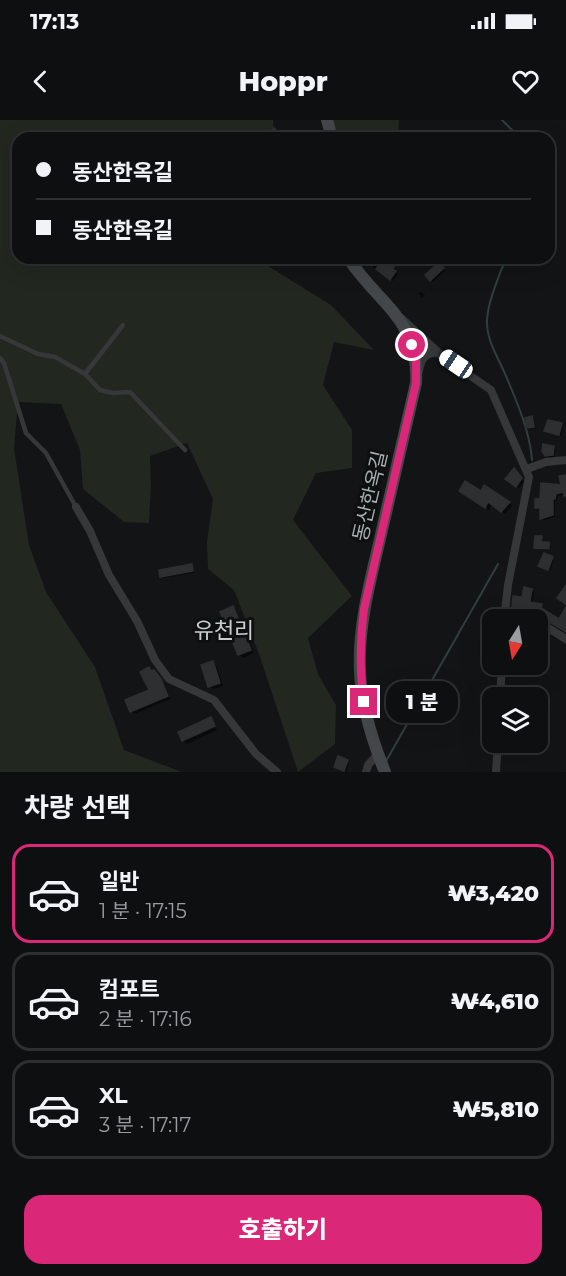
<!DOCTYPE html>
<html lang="ko">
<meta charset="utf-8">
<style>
:root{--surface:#0e0f10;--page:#171819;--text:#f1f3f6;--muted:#9b9c9f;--line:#2e2f30;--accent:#db2777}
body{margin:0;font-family:Montserrat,"Noto Sans KR",sans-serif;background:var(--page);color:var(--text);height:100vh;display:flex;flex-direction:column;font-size:22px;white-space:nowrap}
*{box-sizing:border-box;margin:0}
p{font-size:20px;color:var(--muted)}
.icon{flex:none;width:33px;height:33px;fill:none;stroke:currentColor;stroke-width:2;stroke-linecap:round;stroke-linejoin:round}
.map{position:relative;height:652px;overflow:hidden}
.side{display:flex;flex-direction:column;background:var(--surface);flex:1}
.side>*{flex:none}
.hud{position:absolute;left:12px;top:12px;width:543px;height:132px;border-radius:18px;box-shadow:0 6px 24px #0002,0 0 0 2px var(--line);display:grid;align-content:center;height:132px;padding:0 24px;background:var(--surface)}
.needle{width:39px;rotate:191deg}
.tools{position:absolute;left:482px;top:489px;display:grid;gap:12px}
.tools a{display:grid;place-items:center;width:66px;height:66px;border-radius:12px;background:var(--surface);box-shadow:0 6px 24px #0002,0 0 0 2px var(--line);font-size:30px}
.end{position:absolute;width:27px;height:27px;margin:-14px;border:8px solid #db2777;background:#fff;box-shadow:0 0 0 3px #fff}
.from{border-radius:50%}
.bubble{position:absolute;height:42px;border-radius:18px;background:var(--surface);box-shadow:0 6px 24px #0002,0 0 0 2px var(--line);font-size:20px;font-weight:800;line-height:42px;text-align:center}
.car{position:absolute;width:18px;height:36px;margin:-18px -9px;border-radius:8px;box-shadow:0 0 4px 2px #0007;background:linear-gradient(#fff 24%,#345 0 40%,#fff 0 76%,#345 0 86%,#fff 0)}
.hud b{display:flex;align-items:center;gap:21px;height:57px;font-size:22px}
.hud b+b{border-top:2px solid var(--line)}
.hud i{width:15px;height:15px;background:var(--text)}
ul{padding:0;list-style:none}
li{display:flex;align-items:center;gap:18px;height:99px;margin:0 12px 9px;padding:0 12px;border:3px solid var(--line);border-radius:18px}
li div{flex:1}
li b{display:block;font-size:22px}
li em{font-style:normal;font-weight:800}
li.selected{border-color:var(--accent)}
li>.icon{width:54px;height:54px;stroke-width:1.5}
h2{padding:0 24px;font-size:27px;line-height:72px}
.action{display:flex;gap:12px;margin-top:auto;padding:12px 24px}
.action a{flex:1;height:69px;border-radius:18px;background:var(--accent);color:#fff;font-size:24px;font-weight:800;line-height:69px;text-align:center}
.status{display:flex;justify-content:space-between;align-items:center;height:42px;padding:0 30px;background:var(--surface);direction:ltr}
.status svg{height:16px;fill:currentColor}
header{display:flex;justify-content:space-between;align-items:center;height:78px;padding:0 24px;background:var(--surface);font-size:27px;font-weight:800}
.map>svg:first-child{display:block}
</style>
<div class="status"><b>17:13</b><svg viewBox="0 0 49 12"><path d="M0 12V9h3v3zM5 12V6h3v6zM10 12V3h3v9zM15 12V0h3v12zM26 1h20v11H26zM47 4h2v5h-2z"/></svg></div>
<header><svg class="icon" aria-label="back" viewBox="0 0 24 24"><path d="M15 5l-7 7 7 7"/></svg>Hoppr<svg class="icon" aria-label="heart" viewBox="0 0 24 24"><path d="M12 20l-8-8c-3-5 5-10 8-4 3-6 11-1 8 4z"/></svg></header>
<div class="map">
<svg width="566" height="652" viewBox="0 0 566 652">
<rect width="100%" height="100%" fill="#131415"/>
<g fill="#222720">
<polygon points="0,0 273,0 274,14 269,18 18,18 18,138 255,138 331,185 374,230 334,222 323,265 352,310 352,348 316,353 293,400 352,476 308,518 318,554 336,585 335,624 298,652 259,534 234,470 208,449 207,422 213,379 187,323 150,336 151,367 149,403 124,402 83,369 80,330 61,284 18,282 14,328 29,425 46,472 95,547 124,630 182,652 0,652"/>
<polygon points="329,0 399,0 398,18 337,18"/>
</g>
<g fill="#0007">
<polygon points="368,138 396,138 392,145 396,149 394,151 398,154 393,161 373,147"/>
<polygon points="439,144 445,151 433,162 427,155"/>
<polygon points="422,172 425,175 422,178 418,173"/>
<polygon points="532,298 535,308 530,309 528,307"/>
<polygon points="561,305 563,307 561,316 546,311"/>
<polygon points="553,327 556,329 554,337 548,337 546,335"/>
<polygon points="514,350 524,361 519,368 507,359"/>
<polygon points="566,356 566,374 558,376 557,381 555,381 555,397 544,400 541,398 541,390 536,388 541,380 563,367"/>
<polygon points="461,371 481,373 509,383 512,386 505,394 492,384 489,390"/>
<polygon points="541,418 543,423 551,426 550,431 538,429 535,427"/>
<polygon points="551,437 554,439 550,451 540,446"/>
<polygon points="191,446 194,453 163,458 161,456"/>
<polygon points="532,470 534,472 532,484 541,486 543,491 559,501 566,490 566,511 541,496 513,487"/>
<polygon points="233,488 236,492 254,533 243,538 239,534"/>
<polygon points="213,543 217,547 223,566 213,569 209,566"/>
<polygon points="152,552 157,555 165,565 170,579 135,594 132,591 151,570"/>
<polygon points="210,599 217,610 187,624 183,620"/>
<polygon points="347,642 349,644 346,652 338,648"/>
</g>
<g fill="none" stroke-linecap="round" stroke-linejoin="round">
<g stroke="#303e3e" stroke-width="2">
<polyline points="502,0 520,18"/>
<path d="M506,138C499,156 488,181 487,200C486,220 499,239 506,256C517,282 530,312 532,340"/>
<polyline points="385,643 498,444"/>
</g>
</g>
<g fill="#2e2f30" stroke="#2d2f30" stroke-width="1.5">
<polygon points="274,8 283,18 261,18"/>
<polygon points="384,138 395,145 393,149 396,151 390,160 376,149"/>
<polygon points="439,142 444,148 430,161 425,155"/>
<polygon points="532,296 534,307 526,308 525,298"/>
<polygon points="548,300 562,303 559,315 544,311"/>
<polygon points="543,324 554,326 553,335 545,336 542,331"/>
<polygon points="514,348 522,358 516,367 505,359"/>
<polygon points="566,355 566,376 564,376 563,372 556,374 555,379 553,379 553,395 540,399 540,388 535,388 535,379 540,379 541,363 561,365 559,356"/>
<polygon points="465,361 481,371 484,365 510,382 501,392 488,382 485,388 459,371"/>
<polygon points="535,416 542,416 541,422 549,422 549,429 534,428"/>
<polygon points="544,433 553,437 548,450 538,446"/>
<polygon points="192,444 193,451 160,457 159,450"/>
<polygon points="566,465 566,484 557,478"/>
<polygon points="524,467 532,469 530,482 542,484 541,488 559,499 566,487 566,512 537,494 512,488 513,476 522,477"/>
<polygon points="233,486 251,530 238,535 220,492"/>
<polygon points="213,541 220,563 208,567 201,545"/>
<polygon points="149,547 151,551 154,550 161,559 168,576 130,592 125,580 149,570 140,552"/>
<polygon points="211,597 215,606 182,621 178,612"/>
<polygon points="338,636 348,640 344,651 334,647"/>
</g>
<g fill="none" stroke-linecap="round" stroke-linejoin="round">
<g stroke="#353739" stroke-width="4.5">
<polyline points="0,216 38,234 55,237 85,254 100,270 113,273 130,272 185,330"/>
<polyline points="0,238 4,243 26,313 46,333 76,387"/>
<polyline points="85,254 123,205"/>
</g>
<g stroke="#353739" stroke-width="8">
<path d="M401,198L439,233C426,231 421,239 419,251"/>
<polyline points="412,225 430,228 491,270 529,357 508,465 504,500"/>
<polyline points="527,349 546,342 566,340"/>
<polyline points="76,387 90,411 109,455 137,501 155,540 169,559 214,580 256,634 277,652"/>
<polyline points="505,493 535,500"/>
<polyline points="537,501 566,519"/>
<polyline points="500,578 502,544"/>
<polyline points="366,652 368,645 378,634"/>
<polyline points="496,652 498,622"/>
</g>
<g stroke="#434749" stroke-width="12">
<polyline points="327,0 332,18"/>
<path d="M348,138C379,185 419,198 416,263C404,315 392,367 380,419C370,462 358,506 360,550C361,586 372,620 385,652"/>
</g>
</g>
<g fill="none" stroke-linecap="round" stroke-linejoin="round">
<path stroke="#db2777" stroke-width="8" d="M364,582C359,550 360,521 364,489L416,263V242L412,225"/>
</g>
<g text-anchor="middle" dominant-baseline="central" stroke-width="6" stroke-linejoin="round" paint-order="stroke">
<g font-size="20" fill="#a6b0b4" stroke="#0e0f0f">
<text transform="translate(370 376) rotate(-77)">동산한옥길</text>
</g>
<g font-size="22" fill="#c7cdd0" stroke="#0e0f0f">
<text x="224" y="510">유천리</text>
</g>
</g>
</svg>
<div class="tools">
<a><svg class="needle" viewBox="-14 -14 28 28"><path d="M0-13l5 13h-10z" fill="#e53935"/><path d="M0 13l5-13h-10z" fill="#9b9c9f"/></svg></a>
<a><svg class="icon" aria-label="layers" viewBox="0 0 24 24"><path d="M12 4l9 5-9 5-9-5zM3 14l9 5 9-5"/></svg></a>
</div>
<i class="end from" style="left:412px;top:225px"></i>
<i class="end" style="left:364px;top:582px"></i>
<div class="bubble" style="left:386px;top:561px;width:72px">1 분</div>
<i class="car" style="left:456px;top:244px;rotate:304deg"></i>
<div class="hud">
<b><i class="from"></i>동산한옥길</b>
<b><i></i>동산한옥길</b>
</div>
</div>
<section class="side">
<h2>차량 선택</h2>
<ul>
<li class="selected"><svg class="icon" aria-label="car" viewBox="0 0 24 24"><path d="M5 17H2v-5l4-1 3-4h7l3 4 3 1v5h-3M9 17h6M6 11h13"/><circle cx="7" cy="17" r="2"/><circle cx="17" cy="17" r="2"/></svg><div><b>일반</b><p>1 분 · 17:15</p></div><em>₩3,420</em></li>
<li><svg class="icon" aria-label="car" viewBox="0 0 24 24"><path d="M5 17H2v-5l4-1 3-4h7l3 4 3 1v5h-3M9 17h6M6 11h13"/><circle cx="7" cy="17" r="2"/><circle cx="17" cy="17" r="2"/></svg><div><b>컴포트</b><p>2 분 · 17:16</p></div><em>₩4,610</em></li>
<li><svg class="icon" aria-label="car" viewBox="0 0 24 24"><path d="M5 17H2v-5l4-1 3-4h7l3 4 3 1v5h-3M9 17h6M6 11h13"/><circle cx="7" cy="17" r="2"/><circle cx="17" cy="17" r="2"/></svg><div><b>XL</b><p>3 분 · 17:17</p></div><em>₩5,810</em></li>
</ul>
<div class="action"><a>호출하기</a></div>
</section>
